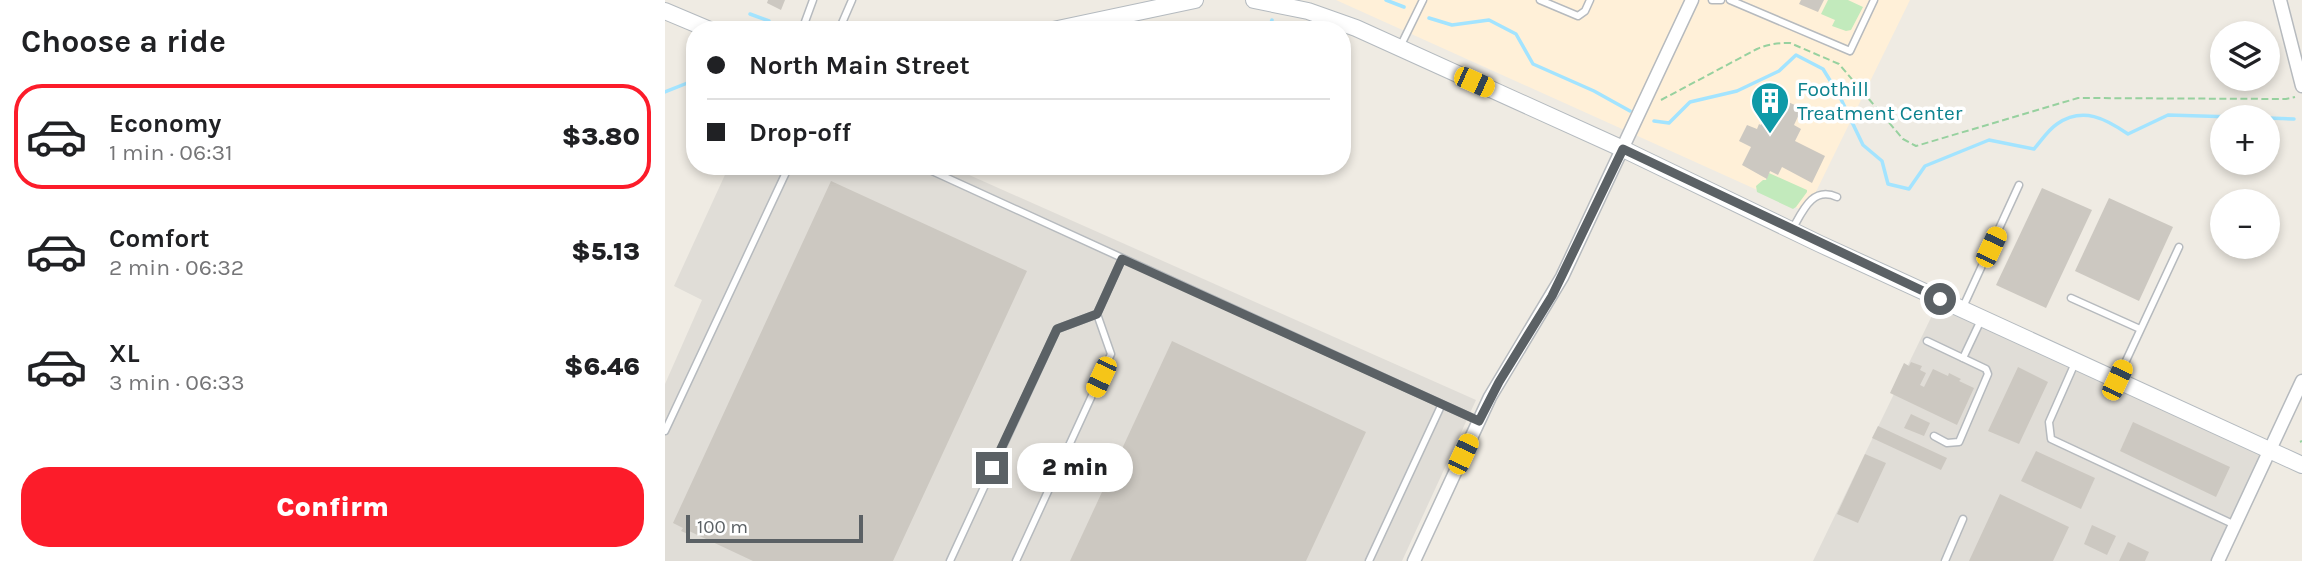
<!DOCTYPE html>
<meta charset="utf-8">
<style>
:root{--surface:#fff;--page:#f6f6f6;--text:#202124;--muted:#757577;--line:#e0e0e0;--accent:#fc1c2a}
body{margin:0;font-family:Karla,sans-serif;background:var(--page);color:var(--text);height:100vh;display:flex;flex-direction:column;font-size:26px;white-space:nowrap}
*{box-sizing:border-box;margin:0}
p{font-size:23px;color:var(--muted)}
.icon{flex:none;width:38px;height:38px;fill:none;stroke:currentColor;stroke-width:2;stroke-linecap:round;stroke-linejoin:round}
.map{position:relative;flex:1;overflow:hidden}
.details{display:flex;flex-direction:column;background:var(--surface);width:665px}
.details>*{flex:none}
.top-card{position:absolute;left:21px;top:21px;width:665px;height:154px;border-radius:28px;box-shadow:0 4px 10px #0003;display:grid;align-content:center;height:154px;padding:0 21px;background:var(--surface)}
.fabs{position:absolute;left:1545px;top:21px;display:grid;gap:14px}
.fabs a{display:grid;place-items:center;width:70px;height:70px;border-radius:50%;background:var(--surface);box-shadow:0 4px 10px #0003;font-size:35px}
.scale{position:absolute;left:21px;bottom:18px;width:177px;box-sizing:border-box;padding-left:7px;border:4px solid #5b6165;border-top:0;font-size:19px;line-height:24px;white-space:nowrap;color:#5b6165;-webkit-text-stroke:5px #fff;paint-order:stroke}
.end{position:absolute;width:32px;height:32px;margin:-16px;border:9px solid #5b6165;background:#fff;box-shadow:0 0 0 4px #fff}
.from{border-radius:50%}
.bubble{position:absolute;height:49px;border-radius:24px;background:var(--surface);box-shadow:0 4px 10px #0003;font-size:23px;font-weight:800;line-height:49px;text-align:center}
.car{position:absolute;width:21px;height:42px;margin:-21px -10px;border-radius:9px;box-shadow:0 0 5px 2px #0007;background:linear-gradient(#f5c518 24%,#345 0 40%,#f5c518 0 76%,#345 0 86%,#f5c518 0)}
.top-card b{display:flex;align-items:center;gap:24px;height:66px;font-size:26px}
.top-card b+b{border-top:2px solid var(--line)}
.top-card i{width:18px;height:18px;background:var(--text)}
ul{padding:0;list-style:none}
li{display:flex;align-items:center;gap:21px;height:105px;margin:0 14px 10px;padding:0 7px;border:4px solid transparent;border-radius:28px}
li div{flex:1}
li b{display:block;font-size:26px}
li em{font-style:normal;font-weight:800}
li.current{border-color:var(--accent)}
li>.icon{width:63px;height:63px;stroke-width:1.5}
h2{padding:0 21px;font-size:32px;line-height:84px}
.button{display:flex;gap:14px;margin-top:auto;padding:14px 21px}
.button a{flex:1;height:80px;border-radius:28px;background:var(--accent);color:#fff;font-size:28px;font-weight:800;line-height:80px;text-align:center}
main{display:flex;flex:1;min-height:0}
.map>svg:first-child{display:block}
</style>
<main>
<section class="details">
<h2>Choose a ride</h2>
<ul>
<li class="current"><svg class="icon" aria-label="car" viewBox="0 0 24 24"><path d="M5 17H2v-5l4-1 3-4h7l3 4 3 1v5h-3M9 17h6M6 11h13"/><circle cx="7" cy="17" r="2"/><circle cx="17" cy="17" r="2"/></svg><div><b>Economy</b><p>1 min · 06:31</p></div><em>$3.80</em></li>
<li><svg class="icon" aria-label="car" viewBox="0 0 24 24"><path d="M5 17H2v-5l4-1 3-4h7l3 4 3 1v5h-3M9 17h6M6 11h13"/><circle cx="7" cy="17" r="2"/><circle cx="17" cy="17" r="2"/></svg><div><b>Comfort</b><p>2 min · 06:32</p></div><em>$5.13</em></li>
<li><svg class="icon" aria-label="car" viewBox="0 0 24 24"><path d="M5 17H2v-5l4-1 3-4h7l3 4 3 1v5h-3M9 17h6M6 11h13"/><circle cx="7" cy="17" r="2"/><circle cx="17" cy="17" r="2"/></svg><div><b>XL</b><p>3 min · 06:33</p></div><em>$6.46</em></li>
</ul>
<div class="button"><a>Confirm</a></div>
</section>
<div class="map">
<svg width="1637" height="561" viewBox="0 0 1637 561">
<rect width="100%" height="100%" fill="#efebe3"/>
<polygon fill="#fff0d8" points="671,0 1245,0 1141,212"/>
<g fill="#e0ddd7">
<polygon points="64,166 79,166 95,173 98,166 284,166 811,400 737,561 0,561 0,384 37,300 9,286"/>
<polygon points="1275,299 1605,450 1552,561 1148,561"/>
</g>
<g fill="#c2eabc">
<polygon points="1163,0 1183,0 1198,7 1186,30 1181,31 1167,26 1170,20 1156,14"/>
<polygon points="1104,173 1142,190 1142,192 1131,207 1128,209 1092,192 1091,186 1098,180 1101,180"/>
</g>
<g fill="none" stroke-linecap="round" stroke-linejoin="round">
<g stroke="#a3e4ff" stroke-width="3.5">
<polyline points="721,0 739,7"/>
<polyline points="85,14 104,21 103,30"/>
<polyline points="764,18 787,25 824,20 851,34 868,64 929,91 965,111"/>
<polyline points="603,30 607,20"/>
<polyline points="0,92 30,80"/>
<polyline points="1603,118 1629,119"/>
<path d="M989,121L1004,123L1025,102L1072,91L1114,71L1131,55L1158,69L1174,95L1198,145L1217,161L1223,184L1244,189L1260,166L1324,140L1369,149C1376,141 1383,130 1392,124C1418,106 1441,119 1463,134L1503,115L1569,117"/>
</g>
</g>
<g fill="#ccc8c1">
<polygon points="103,0 120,0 116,10 102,3"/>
<polygon points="1136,0 1159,0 1153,12 1134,4"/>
<polygon points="1109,96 1137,108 1129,125 1136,129 1130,141 1160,156 1147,183 1117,167 1113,175 1105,171 1102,179 1077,165 1086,147 1074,141 1082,125 1092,129 1094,124 1096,125"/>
<polygon points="166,181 362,271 228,561 88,561 24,531 23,534 16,531 18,528 8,523"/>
<polygon points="1377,188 1427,210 1381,308 1331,285"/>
<polygon points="1444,198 1508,227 1474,301 1410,271"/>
<polygon points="507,341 701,432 641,561 405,561"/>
<polygon points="1246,362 1257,366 1255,370 1261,373 1255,385 1259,387 1268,369 1283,376 1284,373 1296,379 1294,381 1309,388 1292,425 1225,393 1239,363 1244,366"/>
<polygon points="1353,367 1383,382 1354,444 1323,431"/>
<polygon points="1246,414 1265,423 1259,436 1239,428"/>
<polygon points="1468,422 1565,467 1551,497 1455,451"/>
<polygon points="1213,426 1282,458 1276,470 1207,438"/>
<polygon points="1371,451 1430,478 1416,509 1356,481"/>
<polygon points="1200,454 1221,463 1193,523 1172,514"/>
<polygon points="1335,494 1404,527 1388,561 1304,561"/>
<polygon points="1427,525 1451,536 1442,555 1419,544"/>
<polygon points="1463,542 1484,552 1480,561 1454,561"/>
</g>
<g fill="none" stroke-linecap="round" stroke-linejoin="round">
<defs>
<g id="lane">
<polyline points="875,0 913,16 920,11 925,0"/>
<polyline points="1047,0 1056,0"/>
<polyline points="1065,0 1185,51 1209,0"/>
<polyline points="137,30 148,0"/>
<polyline points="174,30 187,0"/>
<polyline points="736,45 758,0"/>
<polyline points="256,166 814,421"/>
<path d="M1128,228C1138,210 1148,186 1172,197"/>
<polyline points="1406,298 1475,329"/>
<polyline points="1298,307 1354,185"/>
<polyline points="1262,341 1321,369 1323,374 1294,442 1282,443 1269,436"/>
<polyline points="1298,358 1316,320"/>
<polyline points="1410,363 1384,422 1386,439 1570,525"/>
<polyline points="1453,378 1514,247"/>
<polyline points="0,431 124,166"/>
<polyline points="285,561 392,329 432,314"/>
<polyline points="351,561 446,354 432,314 457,259"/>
<polyline points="704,561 776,406"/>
<polyline points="1280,561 1298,519"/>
</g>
<g id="street">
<polyline points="1615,0 1637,86"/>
<polyline points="749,561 825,397 897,277 1027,0"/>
<polyline points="1553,561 1637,381"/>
</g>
<g id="secondary">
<polyline points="589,0 643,11 691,28 958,149 1155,244 1637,465"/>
<polyline points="0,11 45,30"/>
<polyline points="388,30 530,0"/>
</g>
</defs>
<use href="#lane" stroke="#b6babe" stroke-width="9"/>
<use href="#street" stroke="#b6babe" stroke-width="15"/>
<use href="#secondary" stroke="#b4babf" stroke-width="18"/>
<g stroke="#97d19f" stroke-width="2" stroke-dasharray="7 3.5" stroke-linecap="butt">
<path d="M996,100L1092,49C1103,44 1113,43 1125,43L1174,64L1238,139L1251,146L1413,98L1621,99L1630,97"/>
<polyline points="1635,442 1637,441"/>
</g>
<use href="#lane" stroke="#fff" stroke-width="6"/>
<use href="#street" stroke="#fff" stroke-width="12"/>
<use href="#secondary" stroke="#fff" stroke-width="16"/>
</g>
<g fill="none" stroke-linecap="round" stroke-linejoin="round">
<polyline stroke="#5b6165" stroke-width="9" points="327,468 392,329 432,314 457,259 814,421 834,382 887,296 958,149 1275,299"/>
</g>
<defs>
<symbol id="building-pin" viewBox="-11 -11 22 30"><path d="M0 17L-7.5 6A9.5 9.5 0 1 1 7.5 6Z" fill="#0f9aa8" stroke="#fff"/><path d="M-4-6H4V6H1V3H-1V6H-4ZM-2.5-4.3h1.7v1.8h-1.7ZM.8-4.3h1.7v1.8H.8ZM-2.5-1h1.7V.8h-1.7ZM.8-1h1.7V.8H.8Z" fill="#fff"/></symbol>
</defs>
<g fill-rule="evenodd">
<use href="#building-pin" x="1083" y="79" width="44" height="60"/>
</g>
<g text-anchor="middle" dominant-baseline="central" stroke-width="7" stroke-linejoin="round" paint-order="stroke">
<g font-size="21" fill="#0d838f" stroke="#fff" text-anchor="start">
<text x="1132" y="89">Foothill<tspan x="1132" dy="24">Treatment Center</tspan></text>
</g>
</g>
</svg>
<div class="fabs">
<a><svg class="icon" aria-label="layers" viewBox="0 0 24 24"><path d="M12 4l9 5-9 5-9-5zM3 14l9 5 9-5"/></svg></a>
<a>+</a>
<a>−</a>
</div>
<div class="scale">100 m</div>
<i class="end from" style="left:1275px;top:299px"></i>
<i class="end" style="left:327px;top:468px"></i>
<div class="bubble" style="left:352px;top:443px;width:116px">2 min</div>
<i class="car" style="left:809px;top:82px;rotate:114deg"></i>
<i class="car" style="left:1326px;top:247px;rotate:25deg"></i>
<i class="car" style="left:436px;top:377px;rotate:205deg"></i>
<i class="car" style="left:1452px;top:380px;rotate:25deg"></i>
<i class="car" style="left:798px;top:454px;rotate:25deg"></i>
<div class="top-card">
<b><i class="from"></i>North Main Street</b>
<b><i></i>Drop-off</b>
</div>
</div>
</main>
